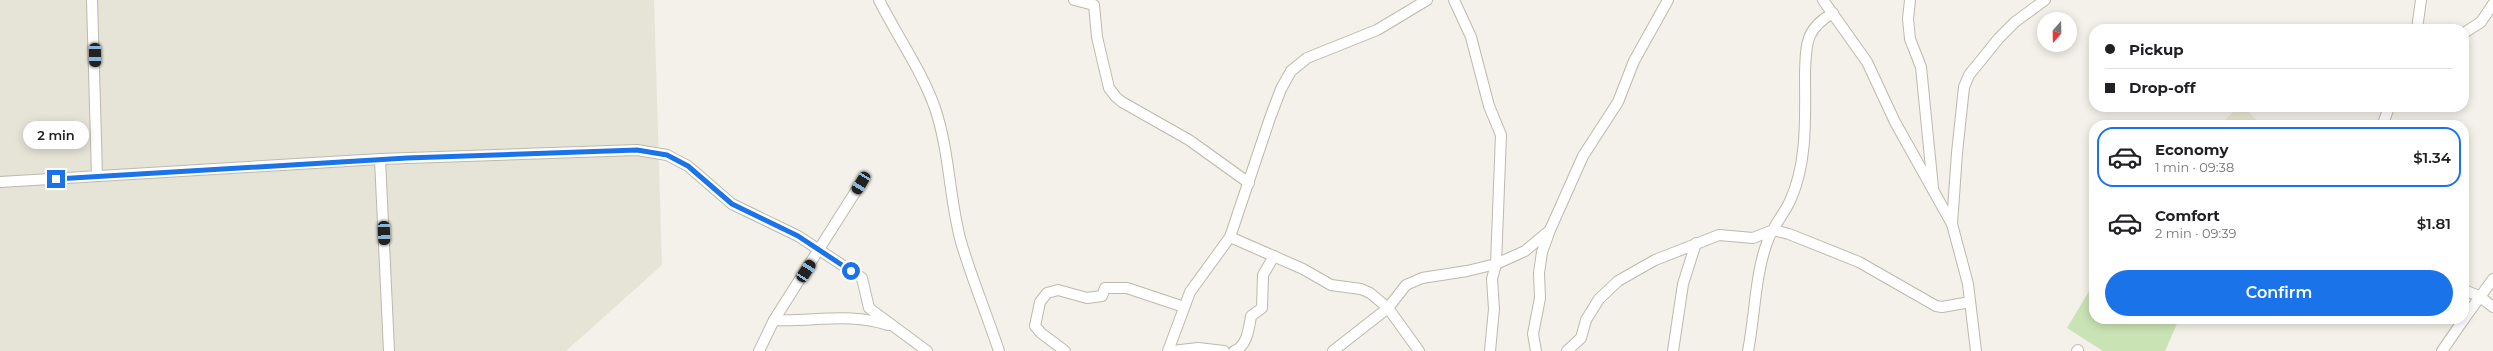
<!DOCTYPE html>
<meta charset="utf-8">
<style>
:root{--surface:#fff;--page:#f6f6f6;--text:#202124;--muted:#757577;--line:#e0e0e0;--accent:#1a73e8}
body{margin:0;font-family:Montserrat,sans-serif;background:var(--page);color:var(--text);height:100vh;display:flex;flex-direction:column;font-size:15px;white-space:nowrap}
*{box-sizing:border-box;margin:0}
p{font-size:13px;color:var(--muted)}
.icon{flex:none;width:22px;height:22px;fill:none;stroke:currentColor;stroke-width:2;stroke-linecap:round;stroke-linejoin:round}
.map{position:relative;flex:1;overflow:hidden}
.sheet{position:absolute;left:2089px;top:120px;width:380px;height:204px;display:flex;flex-direction:column;background:var(--surface);border-radius:16px;box-shadow:0 2px 10px #0003}
.sheet>*{flex:none}
.hud{position:absolute;left:2089px;top:24px;width:380px;height:88px;border-radius:16px;box-shadow:0 2px 10px #0003;display:grid;align-content:center;height:88px;padding:0 16px;background:var(--surface)}
.needle{width:26px;rotate:200deg}
.buttons{position:absolute;left:2037px;top:12px;display:grid;gap:8px}
.buttons a{display:grid;place-items:center;width:40px;height:40px;border-radius:50%;background:var(--surface);box-shadow:0 2px 10px #0003;font-size:20px}
.end{position:absolute;width:18px;height:18px;margin:-9px;border:5px solid #1a73e8;background:#fff;box-shadow:0 0 0 2px #fff}
.from{border-radius:50%}
.bubble{position:absolute;height:28px;border-radius:14px;background:var(--surface);box-shadow:0 2px 10px #0003;font-size:13px;font-weight:600;line-height:28px;text-align:center}
.car{position:absolute;width:12px;height:24px;margin:-12px -6px;border-radius:5px;box-shadow:0 0 3px 1px #0007;background:linear-gradient(#222 24%,#8ab4d8 0 40%,#222 0 76%,#8ab4d8 0 86%,#222 0)}
.hud b{display:flex;align-items:center;gap:14px;height:38px;font-size:15px}
.hud b+b{border-top:1px solid var(--line)}
.hud i{width:10px;height:10px;background:var(--text)}
ul{padding:7px 0 0;list-style:none}
li{display:flex;align-items:center;gap:12px;height:60px;margin:0 8px 6px;padding:0 8px;border:2px solid transparent;border-radius:16px}
li div{flex:1}
li b{display:block;font-size:15px}
li em{font-style:normal;font-weight:600}
li.on{border-color:var(--accent)}
li>.icon{width:36px;height:36px;stroke-width:1.5}
.button{display:flex;gap:8px;margin-top:auto;padding:8px 16px}
.button a{flex:1;height:46px;border-radius:24px;background:var(--accent);color:#fff;font-size:16px;font-weight:600;line-height:46px;text-align:center}
.map>svg:first-child{display:block}
</style>
<div class="map">
<svg width="2493" height="351" viewBox="0 0 2493 351">
<rect width="100%" height="100%" fill="#f3f1e9"/>
<polygon fill="#e6e3d7" points="0,0 654,0 662,265 566,351 0,351"/>
<polygon fill="#eae6d4" points="2238,107 2244,107 2261,125 2220,125"/>
<polygon fill="#cae3b5" points="2094,283 2094,319 2179,319 2165,351 2103,351 2067,328"/>
<g fill="none" stroke-linecap="round" stroke-linejoin="round">
<defs>
<g id="minor">
<polyline points="92,0 97,176"/>
<path d="M879,0C897,36 921,69 935,108C950,153 949,198 961,242C972,279 987,315 999,351"/>
<polyline points="1074,0 1094,5 1097,37 1109,88 1116,97 1122,102 1189,140 1249,183"/>
<polyline points="1454,0 1471,37 1489,106 1501,135 1496,264 1492,279 1494,309 1490,351"/>
<polyline points="1823,0 1867,62 1895,122 1952,224 1968,284 1976,351"/>
<polyline points="1910,0 1908,19 1910,39 1921,67 1933,188"/>
<polyline points="2417,29 2421,0"/>
<polyline points="2464,33 2481,22 2493,4"/>
<polyline points="2385,125 2384,121 2389,107"/>
<polyline points="380,159 389,351"/>
<polyline points="0,182 380,159 637,150 667,155 688,166 732,204 798,236 862,278 869,308 927,351"/>
<polyline points="1952,224 1957,153 1964,87 1969,75 1999,38 2015,22 2045,0"/>
<polyline points="1230,237 1303,269 1331,285 1361,289 1370,293 1388,308 1419,351"/>
<polyline points="2464,290 2479,296 2493,307"/>
<polyline points="2464,319 2493,279"/>
<path d="M774,320C812,322 851,312 888,325"/>
<polyline points="759,351 774,320 861,183"/>
<polyline points="1065,351 1041,333 1035,326 1040,302 1047,293 1058,290 1087,298 1102,296 1105,288 1127,288 1184,307"/>
<polyline points="1168,351 1190,292 1230,237 1270,118 1281,89 1291,71 1307,58 1377,30 1427,0"/>
<polyline points="1172,351 1198,348 1224,351"/>
<path d="M1234,351C1247,347 1249,328 1251,316L1262,308L1263,275L1274,256"/>
<polyline points="1333,351 1388,308 1406,285 1422,278 1467,271 1496,264 1525,251 1549,231"/>
<polyline points="1536,351 1533,334 1540,298 1539,273 1542,252 1550,230 1583,156 1618,102 1634,61 1668,0"/>
<polyline points="1567,351 1581,338 1586,320 1599,299 1618,281 1655,260 1719,235 1753,238 1773,230 1789,234 1859,262 1936,306 1942,307 1970,302"/>
<polyline points="1673,351 1683,284 1696,243"/>
<path d="M1748,351C1755,316 1755,273 1768,240C1773,226 1784,214 1790,201C1808,162 1805,115 1805,74C1806,44 1805,29 1833,13"/>
<polyline points="2077,351 2078,350"/>
<polyline points="2442,351 2464,319"/>
</g>
</defs>
<use href="#minor" stroke="#bdb9ac" stroke-width="12"/>
<use href="#minor" stroke="#fff" stroke-width="10"/>
</g>
<g fill="none" stroke-linecap="round" stroke-linejoin="round">
<polyline stroke="#1a73e8" stroke-width="5" points="56,179 407,158 637,150 667,155 688,166 732,204 798,236 851,271"/>
</g>
</svg>
<div class="buttons">
<a><svg class="needle" viewBox="-14 -14 28 28"><path d="M0-13l5 13h-10z" fill="#e53935"/><path d="M0 13l5-13h-10z" fill="#757577"/></svg></a>
</div>
<i class="end from" style="left:851px;top:271px"></i>
<i class="end" style="left:56px;top:179px"></i>
<div class="bubble" style="left:23px;top:121px;width:66px">2 min</div>
<i class="car" style="left:95px;top:55px;rotate:179deg"></i>
<i class="car" style="left:861px;top:183px;rotate:211deg"></i>
<i class="car" style="left:384px;top:233px;rotate:178deg"></i>
<i class="car" style="left:806px;top:271px;rotate:33deg"></i>
<div class="hud">
<b><i class="from"></i>Pickup</b>
<b><i></i>Drop-off</b>
</div>
<section class="sheet">
<ul>
<li class="on"><svg class="icon" aria-label="car" viewBox="0 0 24 24"><path d="M5 17H2v-5l4-1 3-4h7l3 4 3 1v5h-3M9 17h6M6 11h13"/><circle cx="7" cy="17" r="2"/><circle cx="17" cy="17" r="2"/></svg><div><b>Economy</b><p>1 min · 09:38</p></div><em>$1.34</em></li>
<li><svg class="icon" aria-label="car" viewBox="0 0 24 24"><path d="M5 17H2v-5l4-1 3-4h7l3 4 3 1v5h-3M9 17h6M6 11h13"/><circle cx="7" cy="17" r="2"/><circle cx="17" cy="17" r="2"/></svg><div><b>Comfort</b><p>2 min · 09:39</p></div><em>$1.81</em></li>
</ul>
<div class="button"><a>Confirm</a></div>
</section>
</div>
